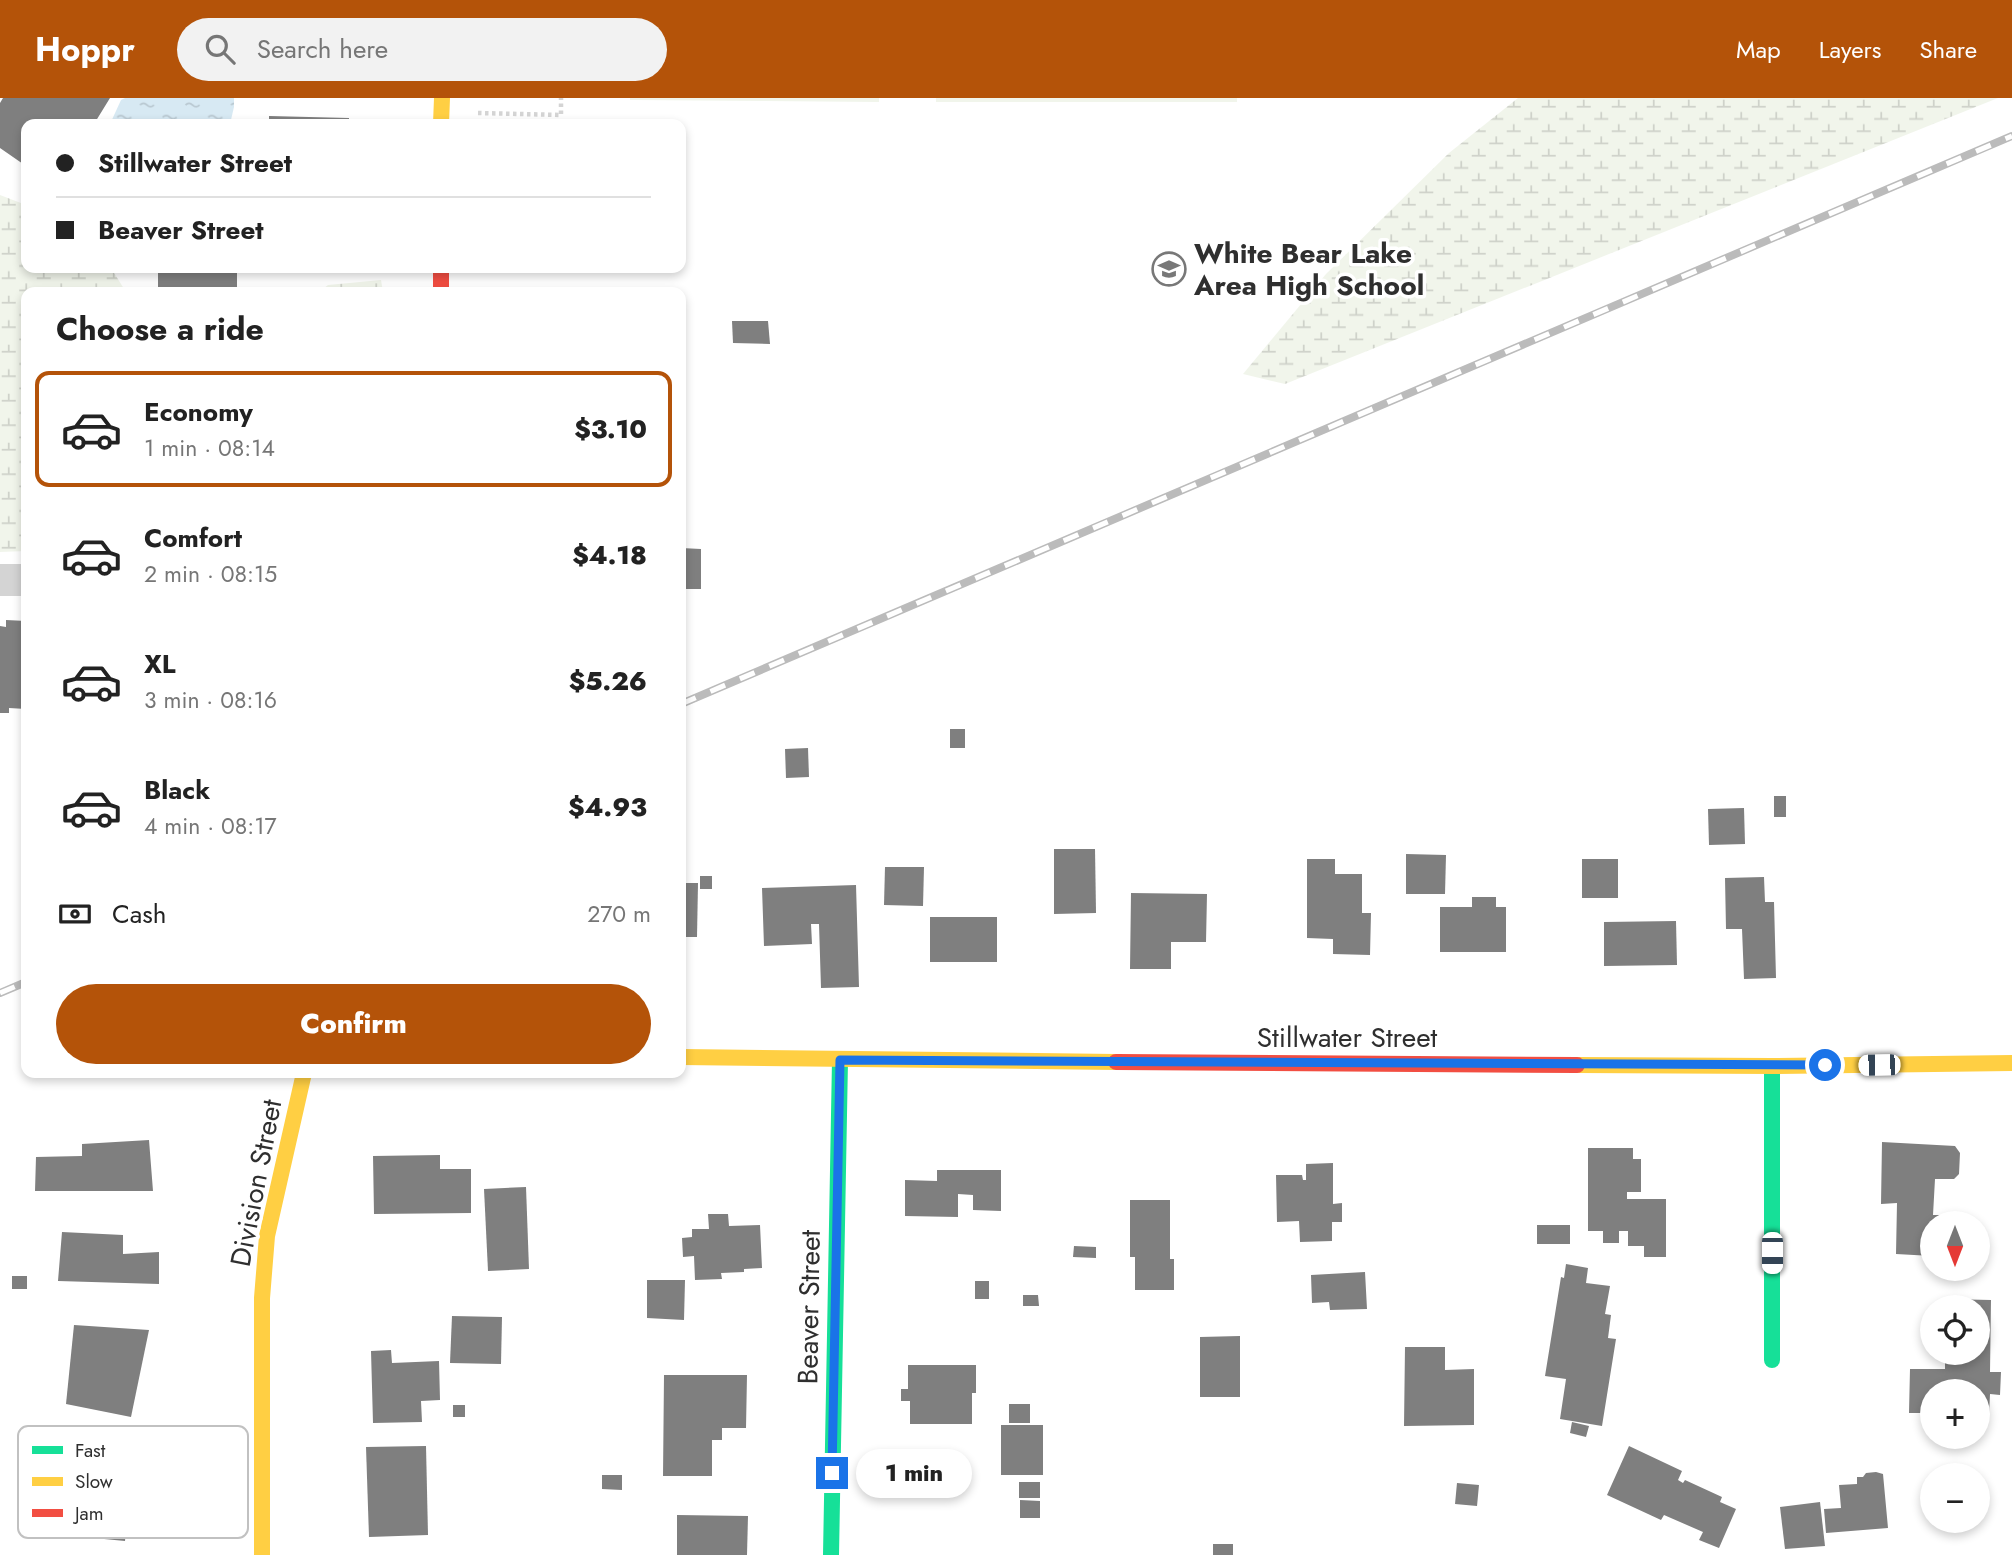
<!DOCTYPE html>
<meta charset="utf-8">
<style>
:root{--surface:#fff;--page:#f2f2f2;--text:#222;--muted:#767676;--line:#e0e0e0;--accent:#b45309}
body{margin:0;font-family:Jost,sans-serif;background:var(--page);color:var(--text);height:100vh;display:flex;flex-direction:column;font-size:26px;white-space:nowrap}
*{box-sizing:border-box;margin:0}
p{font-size:23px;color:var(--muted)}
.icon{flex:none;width:38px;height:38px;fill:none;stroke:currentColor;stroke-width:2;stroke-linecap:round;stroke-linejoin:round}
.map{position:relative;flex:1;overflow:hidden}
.panel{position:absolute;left:21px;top:189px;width:665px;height:791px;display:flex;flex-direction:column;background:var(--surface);border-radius:14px;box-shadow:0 4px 10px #0003}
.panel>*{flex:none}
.guide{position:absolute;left:21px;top:21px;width:665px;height:154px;border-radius:14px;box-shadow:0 4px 10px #0003;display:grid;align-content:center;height:154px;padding:0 35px;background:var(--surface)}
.needle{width:46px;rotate:180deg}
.buttons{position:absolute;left:1920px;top:1113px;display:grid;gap:14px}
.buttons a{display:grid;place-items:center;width:70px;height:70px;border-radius:50%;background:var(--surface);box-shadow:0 4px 10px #0003;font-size:35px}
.end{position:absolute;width:32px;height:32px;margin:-16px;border:9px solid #1a73e8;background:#fff;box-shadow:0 0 0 4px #fff}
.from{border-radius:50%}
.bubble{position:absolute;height:49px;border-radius:24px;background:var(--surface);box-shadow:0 4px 10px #0003;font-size:23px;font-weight:800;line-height:49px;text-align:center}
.car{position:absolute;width:21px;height:42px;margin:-21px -10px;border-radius:9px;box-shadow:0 0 5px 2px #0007;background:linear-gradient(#fff 24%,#345 0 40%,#fff 0 76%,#345 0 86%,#fff 0)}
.guide b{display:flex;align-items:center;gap:24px;height:66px;font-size:26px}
.guide b+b{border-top:2px solid var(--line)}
.guide i{width:18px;height:18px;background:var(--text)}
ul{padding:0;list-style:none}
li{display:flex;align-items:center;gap:21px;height:116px;margin:0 14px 10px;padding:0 21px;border:4px solid transparent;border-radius:14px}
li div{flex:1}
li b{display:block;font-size:26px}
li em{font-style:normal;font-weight:800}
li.current{border-color:var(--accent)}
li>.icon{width:63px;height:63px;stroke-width:1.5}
h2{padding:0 35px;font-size:32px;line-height:84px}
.pay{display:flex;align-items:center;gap:18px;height:77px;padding:0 35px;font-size:26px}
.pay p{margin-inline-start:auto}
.primary-button{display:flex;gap:14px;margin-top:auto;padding:14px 35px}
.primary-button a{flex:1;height:80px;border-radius:42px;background:var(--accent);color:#fff;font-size:28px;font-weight:800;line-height:80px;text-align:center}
header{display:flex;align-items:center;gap:42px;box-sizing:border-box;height:98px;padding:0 35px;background:var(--accent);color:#fff}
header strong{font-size:33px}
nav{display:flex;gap:38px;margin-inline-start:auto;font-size:24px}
.search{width:490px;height:63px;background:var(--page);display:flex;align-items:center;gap:18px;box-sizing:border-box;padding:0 24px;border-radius:38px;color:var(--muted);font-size:26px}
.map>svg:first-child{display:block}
</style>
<header>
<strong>Hoppr</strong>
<div class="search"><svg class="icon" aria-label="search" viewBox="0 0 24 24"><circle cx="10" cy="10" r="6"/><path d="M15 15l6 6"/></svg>Search here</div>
<nav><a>Map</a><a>Layers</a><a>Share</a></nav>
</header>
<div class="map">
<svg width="2012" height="1457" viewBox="0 0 2012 1457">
<defs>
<pattern id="wetland-marsh" width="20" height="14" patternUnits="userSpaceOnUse" patternTransform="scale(1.75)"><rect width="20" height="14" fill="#f1f5eb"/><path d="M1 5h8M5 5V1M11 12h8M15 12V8" fill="none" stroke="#cfd2ca"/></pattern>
<pattern id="water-ripples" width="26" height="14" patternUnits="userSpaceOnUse" patternTransform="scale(1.75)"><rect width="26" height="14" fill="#d7e9f3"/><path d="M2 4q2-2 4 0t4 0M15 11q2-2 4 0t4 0" fill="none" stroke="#b9c8d1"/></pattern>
</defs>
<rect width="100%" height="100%" fill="#fff"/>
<g fill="url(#wetland-marsh)">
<polygon points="1518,0 1998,0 1285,286 1243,276 1326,176 1449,55"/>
<polygon points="0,97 26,107 26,170 111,170 126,194 26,194 26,453 0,454"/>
<polygon points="381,182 383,194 319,194 328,187"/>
</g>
<g fill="#f1f5eb">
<polygon points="630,0 879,0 879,4 630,2"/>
<rect x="936" y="0" width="301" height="4"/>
</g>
<polygon fill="url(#water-ripples)" points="125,0 234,0 234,9 230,26 110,26 121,2"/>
<g fill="#7f7f7f">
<polygon points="3,0 110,0 94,26 26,26 26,68 0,50 0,5"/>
<polygon points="269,18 349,20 349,26 269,26"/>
<rect x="158" y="170" width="79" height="24"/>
<polygon points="732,223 768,223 770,246 733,245"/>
<polygon points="681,450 701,451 701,491 681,491"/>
<polygon points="6,522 26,523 26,611 9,610 9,615 0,615 0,528 6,529"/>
<rect x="950" y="631" width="15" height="19"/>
<polygon points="808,650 809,679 786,680 785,651"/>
<rect x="1774" y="698" width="12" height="21"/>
<polygon points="1744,710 1745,746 1709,747 1708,711"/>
<polygon points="1054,751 1095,751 1096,815 1054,816"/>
<polygon points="1406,756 1446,757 1445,796 1406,796"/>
<polygon points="1307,761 1335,761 1335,776 1362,776 1362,815 1371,815 1370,857 1333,856 1333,841 1307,840"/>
<rect x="1582" y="761" width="36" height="39"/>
<polygon points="885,769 924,769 923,808 884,807"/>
<rect x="700" y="778" width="12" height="13"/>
<polygon points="1764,779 1765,804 1774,804 1776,880 1744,881 1742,831 1726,831 1725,780"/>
<polygon points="681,785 698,785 697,839 681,839"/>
<polygon points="856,787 859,889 821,890 819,826 811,826 812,846 764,848 762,790"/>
<polygon points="1131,795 1207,796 1206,844 1171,844 1171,871 1130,871"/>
<polygon points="1472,799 1496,799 1496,809 1506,809 1506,854 1440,854 1440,809 1472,809"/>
<rect x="930" y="819" width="67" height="45"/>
<polygon points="1676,823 1677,867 1604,868 1604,824"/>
<polygon points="149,1042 153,1093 35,1093 36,1059 82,1058 82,1046"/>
<polygon points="1882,1044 1955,1048 1960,1055 1959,1076 1954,1081 1935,1081 1933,1117 1940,1117 1940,1125 1932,1125 1932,1158 1896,1156 1897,1105 1881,1106"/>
<polygon points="1588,1050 1633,1050 1633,1061 1641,1061 1641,1094 1627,1094 1627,1101 1666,1101 1666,1159 1644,1159 1644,1148 1628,1148 1628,1133 1619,1133 1619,1145 1603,1145 1603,1133 1588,1133"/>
<polygon points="440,1057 440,1071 471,1071 471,1115 374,1116 373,1058"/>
<polygon points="1333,1065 1333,1106 1342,1105 1342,1124 1332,1124 1332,1143 1300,1144 1299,1123 1277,1124 1276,1077 1302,1077 1303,1082 1306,1082 1306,1066"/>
<polygon points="937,1072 1001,1072 1001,1113 973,1112 973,1097 958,1096 958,1119 905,1118 905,1082 937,1083"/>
<polygon points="526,1089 529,1171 488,1173 484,1091"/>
<polygon points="1130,1102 1170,1102 1170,1161 1174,1161 1174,1192 1135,1192 1135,1159 1130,1159"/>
<polygon points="708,1116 728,1116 729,1128 760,1127 762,1170 744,1171 744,1174 721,1175 722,1181 695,1182 694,1158 683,1159 682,1140 692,1139 692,1131 709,1131"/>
<rect x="1537" y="1127" width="33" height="19"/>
<polygon points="62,1134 123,1137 123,1156 159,1154 159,1186 58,1183"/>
<polygon points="1074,1148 1096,1149 1096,1160 1073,1159"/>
<polygon points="1566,1166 1588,1170 1586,1185 1610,1188 1605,1216 1611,1217 1608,1240 1616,1241 1602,1328 1560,1321 1566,1281 1545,1278 1561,1179 1564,1180"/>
<polygon points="1365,1174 1367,1211 1330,1212 1329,1204 1312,1205 1311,1177"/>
<rect x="12" y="1178" width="15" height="13"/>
<polygon points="647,1182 685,1182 684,1222 647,1220"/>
<rect x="975" y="1183" width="14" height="18"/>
<polygon points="1023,1197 1038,1197 1039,1208 1023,1208"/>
<polygon points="1946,1201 1991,1202 1990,1274 2001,1274 2000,1297 1990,1296 1989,1317 1978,1317 1978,1293 1932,1293 1932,1315 1909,1315 1910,1271 1945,1271 1945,1255 1978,1255 1978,1209 1946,1209"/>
<polygon points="452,1218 502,1219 501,1266 450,1265"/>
<polygon points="74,1227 149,1232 131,1319 66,1306"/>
<polygon points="1240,1238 1240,1299 1200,1299 1200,1239"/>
<polygon points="1405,1249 1445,1249 1445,1272 1474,1271 1474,1327 1404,1328"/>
<polygon points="391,1252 392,1265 439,1263 440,1302 421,1303 422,1324 373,1325 371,1253"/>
<polygon points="908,1267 976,1267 976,1295 972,1295 972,1326 910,1326 910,1303 901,1303 901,1291 908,1291"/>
<polygon points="664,1277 747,1277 746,1330 722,1330 722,1342 712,1342 712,1378 663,1378"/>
<rect x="1009" y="1306" width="21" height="19"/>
<rect x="453" y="1307" width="12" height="12"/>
<polygon points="1572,1324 1589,1328 1586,1339 1570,1335"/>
<rect x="1001" y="1327" width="42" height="50"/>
<polygon points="56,1336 104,1345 104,1390 130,1392 125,1443 52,1436"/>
<polygon points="426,1348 428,1437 369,1439 366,1349"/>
<polygon points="1629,1348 1682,1373 1678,1382 1683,1385 1685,1382 1722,1399 1720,1404 1736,1411 1719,1450 1699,1442 1703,1434 1664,1417 1661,1422 1607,1397"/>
<polygon points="1876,1374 1883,1376 1888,1430 1826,1435 1824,1411 1841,1410 1839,1387 1857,1386 1857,1379 1863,1379 1866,1375"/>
<polygon points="602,1377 622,1377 622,1392 602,1391"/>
<rect x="1019" y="1384" width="21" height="16"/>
<polygon points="1457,1385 1479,1387 1477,1408 1455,1406"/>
<polygon points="1020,1402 1040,1403 1040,1420 1020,1420"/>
<polygon points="1820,1404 1825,1448 1785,1451 1780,1409"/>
<polygon points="677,1417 748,1418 747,1457 677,1457"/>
<rect x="1213" y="1446" width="20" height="11"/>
</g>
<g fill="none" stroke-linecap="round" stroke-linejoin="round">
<polyline stroke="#d4d4d4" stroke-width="4.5" stroke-dasharray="3.5 3.5" stroke-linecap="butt" points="478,15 561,17 561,0"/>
<polyline stroke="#d4d4d4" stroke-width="32" points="0,482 26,482"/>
<g stroke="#16e098" stroke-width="16">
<polyline points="1772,968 1772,1262"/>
<polyline points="831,1457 840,962"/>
</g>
<g stroke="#ffcf43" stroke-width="16">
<polyline points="441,26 442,0"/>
<polyline points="681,959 1116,964"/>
<polyline points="1577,967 1772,968 2012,965"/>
<polyline points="262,1457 262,1200 267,1138 304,975"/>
</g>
<g stroke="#f24e42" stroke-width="16">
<polyline points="441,170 441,194"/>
<polyline points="1116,964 1577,967"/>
</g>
<defs>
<g id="rail">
<polyline points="681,606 2012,38"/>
<polyline points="0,895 26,884"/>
</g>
</defs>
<use href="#rail" stroke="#bbb" stroke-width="8"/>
<use href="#rail" stroke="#fff" stroke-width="5" stroke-dasharray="16" stroke-linecap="butt"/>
</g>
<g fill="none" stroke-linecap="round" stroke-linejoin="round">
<polyline stroke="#1a73e8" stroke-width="9" points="832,1375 840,962 1825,967"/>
</g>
<defs>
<symbol id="school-ring" viewBox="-11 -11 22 22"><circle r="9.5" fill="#fff" stroke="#787878" stroke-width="1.5"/><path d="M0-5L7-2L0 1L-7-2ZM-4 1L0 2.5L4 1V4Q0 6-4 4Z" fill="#787878"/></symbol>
</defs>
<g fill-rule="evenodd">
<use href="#school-ring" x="1150" y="152" width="38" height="38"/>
</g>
<g text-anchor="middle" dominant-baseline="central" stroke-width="7" stroke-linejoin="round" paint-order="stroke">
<g font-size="28" font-weight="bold" fill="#2f2f2f" stroke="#fff" text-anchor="start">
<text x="1194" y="155">White Bear Lake<tspan x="1194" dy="32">Area High School</tspan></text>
</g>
<g font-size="28" fill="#2f2f2f" stroke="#fff">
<text x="1347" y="939">Stillwater Street</text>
<text transform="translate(256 1085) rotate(-79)">Division Street</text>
<text transform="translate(809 1209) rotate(-89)">Beaver Street</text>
</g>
</g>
<rect x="18" y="1328" width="230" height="112" rx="10" fill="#fff" stroke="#c1c1c1" stroke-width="2"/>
<rect x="32" y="1348" width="31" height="8" fill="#16e098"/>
<rect x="32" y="1379" width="31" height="9" fill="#ffcf43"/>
<rect x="32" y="1411" width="31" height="8" fill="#f24e42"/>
<g font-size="19" fill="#2f2f2f">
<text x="75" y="1359">Fast</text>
<text x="75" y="1390">Slow</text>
<text x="75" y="1422">Jam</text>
</g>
</svg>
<div class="buttons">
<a><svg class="needle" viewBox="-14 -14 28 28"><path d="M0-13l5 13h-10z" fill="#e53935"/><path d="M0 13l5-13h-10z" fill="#767676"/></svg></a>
<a><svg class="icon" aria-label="locate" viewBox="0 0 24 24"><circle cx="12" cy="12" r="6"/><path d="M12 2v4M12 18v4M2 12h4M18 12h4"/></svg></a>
<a>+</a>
<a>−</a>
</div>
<i class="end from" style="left:1825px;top:967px"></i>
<i class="end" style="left:832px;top:1375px"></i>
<div class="bubble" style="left:856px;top:1351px;width:116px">1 min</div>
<i class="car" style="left:1879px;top:967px;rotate:269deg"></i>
<i class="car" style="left:1772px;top:1155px;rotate:180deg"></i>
<div class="guide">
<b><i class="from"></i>Stillwater Street</b>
<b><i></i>Beaver Street</b>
</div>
<section class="panel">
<h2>Choose a ride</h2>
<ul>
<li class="current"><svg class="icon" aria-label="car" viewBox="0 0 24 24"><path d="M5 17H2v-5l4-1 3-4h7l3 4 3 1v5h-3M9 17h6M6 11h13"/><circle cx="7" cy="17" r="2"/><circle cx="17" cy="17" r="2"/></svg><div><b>Economy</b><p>1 min · 08:14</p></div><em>$3.10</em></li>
<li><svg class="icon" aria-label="car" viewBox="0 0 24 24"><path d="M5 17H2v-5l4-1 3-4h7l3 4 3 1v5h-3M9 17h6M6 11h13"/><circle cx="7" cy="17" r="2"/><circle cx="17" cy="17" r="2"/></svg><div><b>Comfort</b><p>2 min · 08:15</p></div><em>$4.18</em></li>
<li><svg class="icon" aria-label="car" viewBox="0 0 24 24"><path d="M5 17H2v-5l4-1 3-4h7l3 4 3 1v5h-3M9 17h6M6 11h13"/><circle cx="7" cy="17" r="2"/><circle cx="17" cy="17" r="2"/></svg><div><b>XL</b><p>3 min · 08:16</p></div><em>$5.26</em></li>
<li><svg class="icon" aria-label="car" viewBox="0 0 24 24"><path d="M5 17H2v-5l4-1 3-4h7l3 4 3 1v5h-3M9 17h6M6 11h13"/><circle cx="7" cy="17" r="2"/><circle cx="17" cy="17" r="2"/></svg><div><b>Black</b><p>4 min · 08:17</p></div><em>$4.93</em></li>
</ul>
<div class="pay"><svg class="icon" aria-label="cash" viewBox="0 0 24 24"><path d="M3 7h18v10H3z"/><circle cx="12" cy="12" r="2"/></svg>Cash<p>270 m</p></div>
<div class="primary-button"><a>Confirm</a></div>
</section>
</div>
